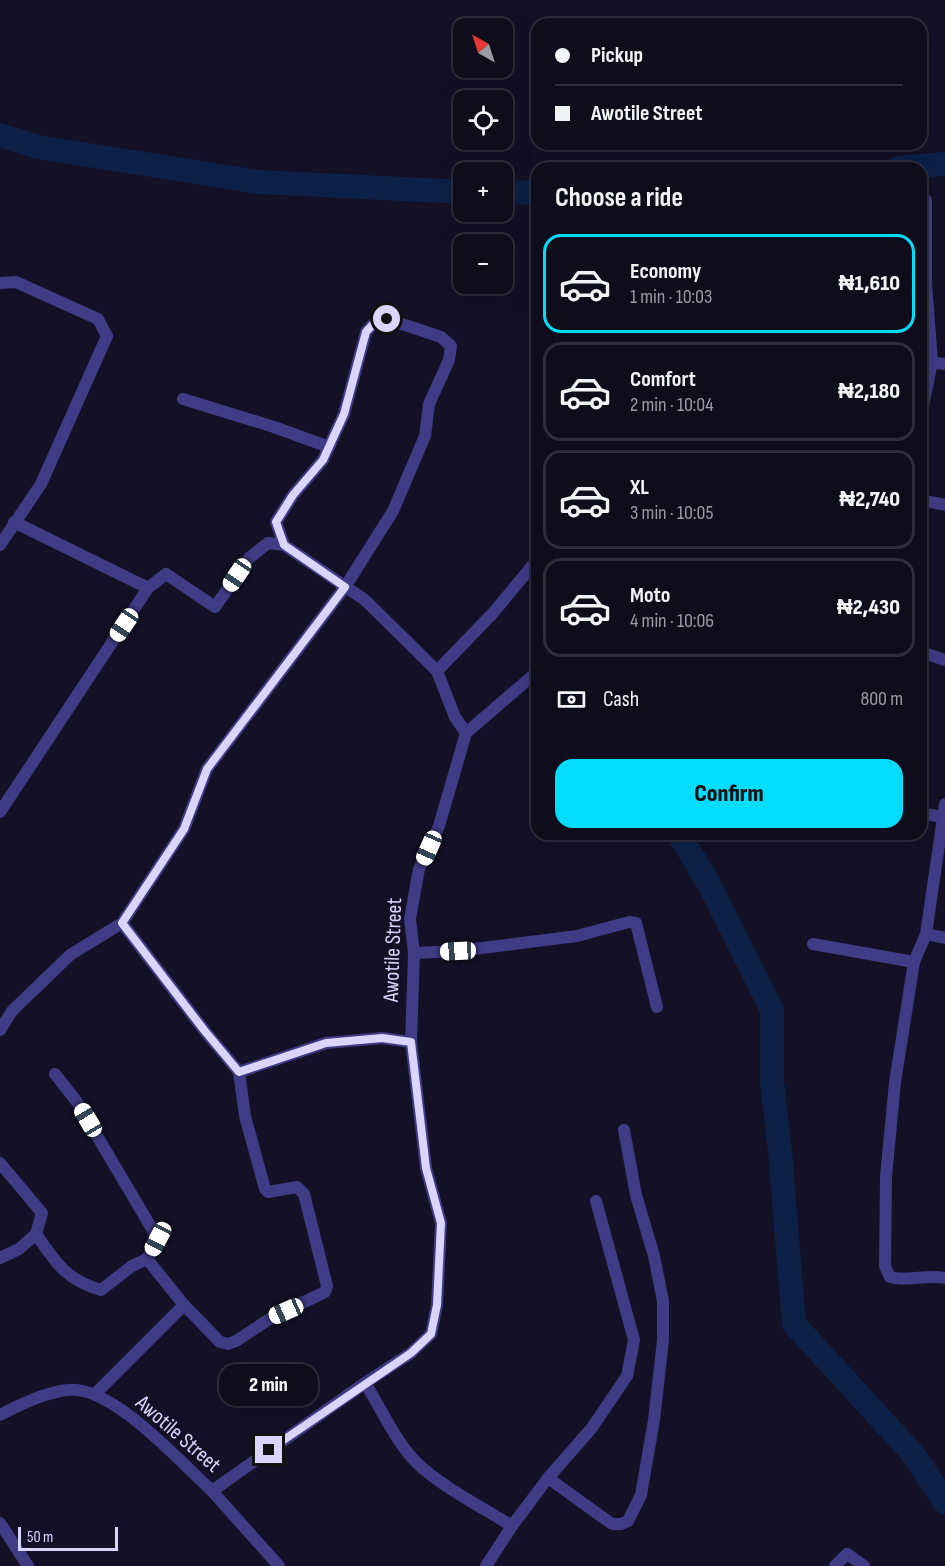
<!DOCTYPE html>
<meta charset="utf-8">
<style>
:root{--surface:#0f0c1c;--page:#181525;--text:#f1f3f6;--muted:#9b9ba3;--line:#2f2c3b;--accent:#04dcfc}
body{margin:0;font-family:"Sofia Sans Condensed",sans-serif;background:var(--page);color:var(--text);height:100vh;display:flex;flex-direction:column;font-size:22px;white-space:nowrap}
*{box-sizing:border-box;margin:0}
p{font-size:20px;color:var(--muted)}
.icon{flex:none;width:33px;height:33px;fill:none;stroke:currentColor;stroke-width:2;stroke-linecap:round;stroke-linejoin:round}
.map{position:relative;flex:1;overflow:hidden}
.sheet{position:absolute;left:531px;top:162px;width:396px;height:678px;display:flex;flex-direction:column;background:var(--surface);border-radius:18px;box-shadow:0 6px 24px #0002,0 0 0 2px var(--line)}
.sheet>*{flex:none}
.guide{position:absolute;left:531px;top:18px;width:396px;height:132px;border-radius:18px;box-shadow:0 6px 24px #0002,0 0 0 2px var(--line);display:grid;align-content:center;height:132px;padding:0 24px;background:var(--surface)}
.needle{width:39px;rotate:321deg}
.controls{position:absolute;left:453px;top:18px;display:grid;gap:12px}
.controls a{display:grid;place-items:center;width:60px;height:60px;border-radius:12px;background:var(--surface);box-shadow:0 6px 24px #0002,0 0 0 2px var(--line);font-size:30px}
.scale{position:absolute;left:18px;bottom:15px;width:100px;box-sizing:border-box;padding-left:6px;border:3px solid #dbd5fe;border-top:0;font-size:16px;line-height:21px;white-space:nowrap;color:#dbd5fe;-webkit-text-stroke:4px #141026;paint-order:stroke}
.end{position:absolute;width:27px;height:27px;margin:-14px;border:8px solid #dbd5fe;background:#111;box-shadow:0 0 0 3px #111}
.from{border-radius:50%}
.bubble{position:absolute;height:42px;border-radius:18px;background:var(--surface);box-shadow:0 6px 24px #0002,0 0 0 2px var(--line);font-size:20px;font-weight:800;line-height:42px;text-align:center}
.car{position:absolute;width:18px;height:36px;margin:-18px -9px;border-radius:8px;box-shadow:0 0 4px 2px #0007;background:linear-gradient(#fff 24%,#345 0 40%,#fff 0 76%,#345 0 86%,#fff 0)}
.guide b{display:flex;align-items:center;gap:21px;height:57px;font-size:22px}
.guide b+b{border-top:2px solid var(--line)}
.guide i{width:15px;height:15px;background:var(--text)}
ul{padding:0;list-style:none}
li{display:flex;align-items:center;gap:18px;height:99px;margin:0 12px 9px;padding:0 12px;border:3px solid var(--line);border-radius:18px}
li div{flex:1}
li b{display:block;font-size:22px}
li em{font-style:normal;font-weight:800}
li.on{border-color:var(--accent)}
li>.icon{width:54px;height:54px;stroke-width:1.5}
h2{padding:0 24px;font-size:27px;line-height:72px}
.pay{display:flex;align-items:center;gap:15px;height:66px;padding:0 24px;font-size:22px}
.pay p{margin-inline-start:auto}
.button{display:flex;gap:12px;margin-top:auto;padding:12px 24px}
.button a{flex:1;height:69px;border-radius:18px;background:var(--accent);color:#111;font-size:24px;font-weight:800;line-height:69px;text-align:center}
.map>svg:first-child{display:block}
</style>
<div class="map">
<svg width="945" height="1566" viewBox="0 0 945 1566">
<rect width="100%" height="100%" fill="#141026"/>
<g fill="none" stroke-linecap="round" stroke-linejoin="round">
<g stroke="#0d2148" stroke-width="24">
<polyline points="0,135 38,147 259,182 464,192"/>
<polyline points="898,168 945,164"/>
<polyline points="502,192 537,193"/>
<polyline points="679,834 709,884 772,1010 772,1082 780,1151 794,1324 913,1454 945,1502"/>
</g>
<g stroke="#403b85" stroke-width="12">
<polyline points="0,283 16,282 98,319 107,336 41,484 0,545"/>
<polyline points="921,361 945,364"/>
<polyline points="183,399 274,427 329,447"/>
<polyline points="921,416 932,362 926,283 926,200"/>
<polyline points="921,500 945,505"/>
<polyline points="14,522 148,588"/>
<polyline points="921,652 945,660"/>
<polyline points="437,671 493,613 537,560"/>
<polyline points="466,733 537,672"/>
<path d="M945,804L926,934L914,962L895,1082L886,1177L885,1266L890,1277C908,1282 927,1274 945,1278"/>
<path d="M0,812L148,588L166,574L215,607L249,558L268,543L284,545L365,600L437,671L455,717L466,733L439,826L419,869L410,919L414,953L411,1042L426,1168L441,1223L437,1305L431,1334L411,1353L365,1383L212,1491C180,1462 113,1386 69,1390C47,1391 19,1405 0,1415"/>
<polyline points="921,813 942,817"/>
<polyline points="926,934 945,938"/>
<polyline points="813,944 914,962"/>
<polyline points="414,953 458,951 577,936 629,922 636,923 657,1007"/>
<polyline points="0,1030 12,1011 70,955 122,923 184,829 207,769 345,587 393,511 425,436 429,404 449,360 451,346 441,337 387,319 375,322 366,332 344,414 323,460 293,495 276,522 284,545"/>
<polyline points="239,1072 326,1043 382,1038 411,1042"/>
<polyline points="55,1074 77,1102 158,1239 147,1259 184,1305 220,1342 228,1344 236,1341 271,1318 325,1292 327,1286 304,1194 297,1187 268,1192 265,1189 245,1116 239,1072 204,1030 122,923"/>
<polyline points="0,1163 42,1213 36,1234 19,1249 0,1258"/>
<path d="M36,1234C56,1263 66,1280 101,1290L132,1266L147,1259"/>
<path d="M365,1383C381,1408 397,1445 419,1465C443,1487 483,1508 512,1526"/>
<polyline points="95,1394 184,1305"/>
<polyline points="548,1478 612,1524 621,1524 628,1521 641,1495 654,1420 663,1340 663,1301 654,1256 636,1195 624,1130"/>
<polyline points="212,1491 279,1566"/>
<polyline points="0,1523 28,1566"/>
<polyline points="486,1566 512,1526 548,1478 591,1429 627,1376 634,1340 596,1201"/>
<polyline points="835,1566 847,1554 864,1566"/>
</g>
</g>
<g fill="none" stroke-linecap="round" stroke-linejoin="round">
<polyline stroke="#dbd5fe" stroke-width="8" points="269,1450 411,1353 431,1334 437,1305 441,1223 426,1168 411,1042 382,1038 326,1043 239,1072 204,1030 122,923 184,829 207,769 345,587 284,545 276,522 293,495 323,460 344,414 366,332 375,322 387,319"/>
</g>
<g text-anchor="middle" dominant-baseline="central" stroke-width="4.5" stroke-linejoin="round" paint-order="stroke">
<g font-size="22" fill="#dbd5fe" stroke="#141026">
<text transform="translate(393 950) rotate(-88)">Awotile Street</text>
<text transform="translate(178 1434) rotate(41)">Awotile Street</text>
</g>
</g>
</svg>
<div class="controls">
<a><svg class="needle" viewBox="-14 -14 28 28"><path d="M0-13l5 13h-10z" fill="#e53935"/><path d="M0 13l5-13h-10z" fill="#9b9ba3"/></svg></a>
<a><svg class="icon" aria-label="locate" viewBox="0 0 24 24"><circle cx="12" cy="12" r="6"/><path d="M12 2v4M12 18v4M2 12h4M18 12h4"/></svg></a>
<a>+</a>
<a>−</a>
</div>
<div class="scale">50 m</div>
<i class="end from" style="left:387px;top:319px"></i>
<i class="end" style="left:269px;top:1450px"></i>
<div class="bubble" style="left:219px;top:1364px;width:99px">2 min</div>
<i class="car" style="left:237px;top:575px;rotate:214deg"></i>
<i class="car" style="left:124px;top:625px;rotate:214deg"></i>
<i class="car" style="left:429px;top:848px;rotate:204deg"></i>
<i class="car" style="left:458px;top:951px;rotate:267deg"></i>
<i class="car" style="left:88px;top:1120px;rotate:329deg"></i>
<i class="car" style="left:158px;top:1239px;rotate:208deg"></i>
<i class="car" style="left:286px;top:1311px;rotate:246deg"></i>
<div class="guide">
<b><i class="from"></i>Pickup</b>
<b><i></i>Awotile Street</b>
</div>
<section class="sheet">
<h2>Choose a ride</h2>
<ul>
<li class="on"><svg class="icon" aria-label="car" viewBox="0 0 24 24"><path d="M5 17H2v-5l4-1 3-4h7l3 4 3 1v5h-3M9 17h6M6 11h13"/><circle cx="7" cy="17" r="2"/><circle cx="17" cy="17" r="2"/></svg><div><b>Economy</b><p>1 min · 10:03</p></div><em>₦1,610</em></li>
<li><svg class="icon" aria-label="car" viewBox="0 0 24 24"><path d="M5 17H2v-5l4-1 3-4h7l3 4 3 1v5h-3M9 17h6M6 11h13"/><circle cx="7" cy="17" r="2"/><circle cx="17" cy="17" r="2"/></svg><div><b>Comfort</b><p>2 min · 10:04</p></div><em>₦2,180</em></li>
<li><svg class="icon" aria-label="car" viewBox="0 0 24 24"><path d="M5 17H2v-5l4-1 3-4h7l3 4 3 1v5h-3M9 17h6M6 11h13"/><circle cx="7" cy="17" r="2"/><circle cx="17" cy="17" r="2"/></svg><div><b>XL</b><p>3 min · 10:05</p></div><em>₦2,740</em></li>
<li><svg class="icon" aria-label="car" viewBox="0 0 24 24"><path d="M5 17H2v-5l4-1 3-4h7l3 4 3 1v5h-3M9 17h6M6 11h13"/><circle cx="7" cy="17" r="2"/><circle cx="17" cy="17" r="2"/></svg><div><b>Moto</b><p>4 min · 10:06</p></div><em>₦2,430</em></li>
</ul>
<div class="pay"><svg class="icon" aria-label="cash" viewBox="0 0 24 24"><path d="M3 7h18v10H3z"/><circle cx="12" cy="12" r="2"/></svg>Cash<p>800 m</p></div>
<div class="button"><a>Confirm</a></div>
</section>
</div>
